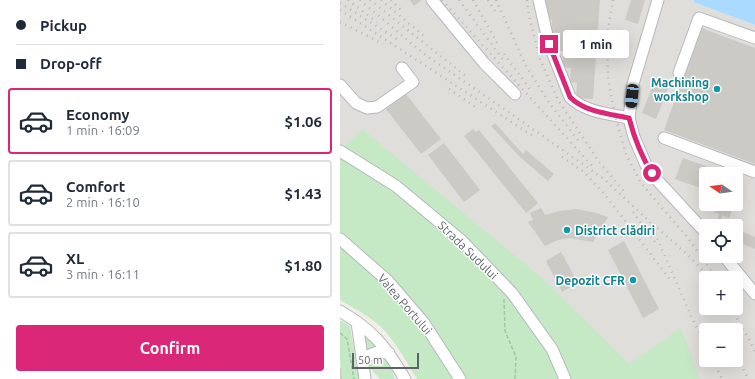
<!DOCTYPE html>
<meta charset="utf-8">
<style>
:root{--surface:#fff;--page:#f6f6f7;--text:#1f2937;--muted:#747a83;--line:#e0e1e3;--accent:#db2777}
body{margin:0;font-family:Ubuntu,sans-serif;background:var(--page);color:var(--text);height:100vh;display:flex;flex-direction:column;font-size:15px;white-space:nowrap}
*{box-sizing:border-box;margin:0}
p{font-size:13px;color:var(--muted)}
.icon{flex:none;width:22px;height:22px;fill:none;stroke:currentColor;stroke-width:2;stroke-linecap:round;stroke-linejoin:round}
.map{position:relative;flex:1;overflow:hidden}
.details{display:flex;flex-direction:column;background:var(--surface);width:340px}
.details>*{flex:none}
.top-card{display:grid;align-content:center;height:88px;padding:0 16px;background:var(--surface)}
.needle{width:26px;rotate:283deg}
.controls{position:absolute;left:359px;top:167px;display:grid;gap:8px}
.controls a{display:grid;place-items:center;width:44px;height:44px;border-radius:4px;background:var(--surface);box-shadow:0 4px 16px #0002;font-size:20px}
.scale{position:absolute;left:12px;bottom:10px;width:67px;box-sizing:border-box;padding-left:4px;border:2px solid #5f6368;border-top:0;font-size:11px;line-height:14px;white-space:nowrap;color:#5f6368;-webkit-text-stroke:3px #fff;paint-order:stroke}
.end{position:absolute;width:18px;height:18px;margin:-9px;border:5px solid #db2777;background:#fff;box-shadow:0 0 0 2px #fff}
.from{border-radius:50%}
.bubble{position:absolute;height:28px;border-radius:4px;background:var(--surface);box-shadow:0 4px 16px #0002;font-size:13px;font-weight:700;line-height:28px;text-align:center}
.car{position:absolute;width:12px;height:24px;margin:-12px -6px;border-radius:5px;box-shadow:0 0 3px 1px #0007;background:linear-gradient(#222 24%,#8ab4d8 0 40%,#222 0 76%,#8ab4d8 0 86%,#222 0)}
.top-card b{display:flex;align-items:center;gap:14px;height:38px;font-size:15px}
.top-card b+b{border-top:1px solid var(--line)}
.top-card i{width:10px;height:10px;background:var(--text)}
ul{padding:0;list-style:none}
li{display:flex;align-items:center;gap:12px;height:66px;margin:0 8px 6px;padding:0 8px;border:2px solid var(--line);border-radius:4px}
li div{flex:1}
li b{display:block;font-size:15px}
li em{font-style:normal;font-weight:700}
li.on{border-color:var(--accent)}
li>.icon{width:36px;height:36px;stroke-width:1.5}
.button{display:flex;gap:8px;margin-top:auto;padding:8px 16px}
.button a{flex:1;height:46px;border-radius:4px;background:var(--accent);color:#fff;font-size:16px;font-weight:700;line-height:46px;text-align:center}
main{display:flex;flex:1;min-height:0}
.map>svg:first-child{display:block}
</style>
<main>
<section class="details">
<div class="top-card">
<b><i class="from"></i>Pickup</b>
<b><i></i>Drop-off</b>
</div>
<ul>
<li class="on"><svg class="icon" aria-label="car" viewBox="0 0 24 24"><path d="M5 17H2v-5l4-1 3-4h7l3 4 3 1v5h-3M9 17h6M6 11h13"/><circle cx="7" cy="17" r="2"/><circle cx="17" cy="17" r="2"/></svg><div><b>Economy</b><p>1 min · 16:09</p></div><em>$1.06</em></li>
<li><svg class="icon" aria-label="car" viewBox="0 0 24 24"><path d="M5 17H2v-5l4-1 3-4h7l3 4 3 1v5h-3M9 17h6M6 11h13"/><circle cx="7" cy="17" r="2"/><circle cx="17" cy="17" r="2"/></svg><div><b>Comfort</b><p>2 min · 16:10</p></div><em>$1.43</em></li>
<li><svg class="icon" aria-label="car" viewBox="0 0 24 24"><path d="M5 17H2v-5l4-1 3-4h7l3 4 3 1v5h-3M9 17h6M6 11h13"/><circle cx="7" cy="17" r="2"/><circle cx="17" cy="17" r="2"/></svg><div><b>XL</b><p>3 min · 16:11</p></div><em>$1.80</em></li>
</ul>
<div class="button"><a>Confirm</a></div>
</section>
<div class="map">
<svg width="415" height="379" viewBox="0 0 415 379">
<rect width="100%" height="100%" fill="#f1efe8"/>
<path fill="#e0deda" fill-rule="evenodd" d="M0,0H354L353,2L415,25V379H205L0,168ZM366,174H396V204H366ZM366,226H396V256H366ZM366,278H396V308H366ZM366,330H396V360H366Z"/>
<g fill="#c5e8c5">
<path d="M22,129L202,278L289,364L341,328L359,379H77C67,363 57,344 44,330C32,317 15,309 0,300V151Z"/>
<polygon points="0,320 10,326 19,379 2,379 0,359"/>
<polygon points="27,333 40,347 25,352 23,335"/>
<path d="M36,357C49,359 51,367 55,379H40L30,368L31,360Z"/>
</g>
<polygon fill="#aadaff" points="354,0 415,0 415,25 353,2"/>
<g fill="#cccac5">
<polygon points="70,0 82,0 74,6"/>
<polygon points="205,0 260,0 253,99 236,98 237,83 230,82 231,68 222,67 223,51 215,51 216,36 211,35 212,20 206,19 207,4 204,4"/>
<polygon points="291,0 305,0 298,24 285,20"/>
<polygon points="361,28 415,48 415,164 324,130"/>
<polygon points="314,82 328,88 316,119 302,113"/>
<polygon points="66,94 101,139 81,154 46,109"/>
<polygon points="155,123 183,154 186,150 214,174 208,181 180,157 151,126"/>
<polygon points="133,129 136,132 139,130 198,203 186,213 124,136"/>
<polygon points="104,143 140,190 124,202 88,155"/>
<polygon points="343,158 388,174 366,174 366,190 335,179"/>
<polygon points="396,176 402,178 396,195"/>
<polygon points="372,204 394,204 389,218 382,215 381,221 377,220 379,214 370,210"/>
<polygon points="201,208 205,215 220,211 236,209 256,213 268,217 253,242 229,238 218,240 205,246 188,222 193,220 190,213"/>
<polygon points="396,229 415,237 415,249 396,241"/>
<polygon points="284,241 319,309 303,318 268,250"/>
<polygon points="221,252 238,283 222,292 206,261"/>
<polygon points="0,368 1,368 2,379 0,379"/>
</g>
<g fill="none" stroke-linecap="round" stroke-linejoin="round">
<defs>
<g id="minor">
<polyline points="92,0 144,63 175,94"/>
<path d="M199,0L209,44L230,97C244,112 270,114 289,118"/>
<polyline points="318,0 293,84 289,118 294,137 306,165 318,181 366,233"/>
<polyline points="339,73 359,18 415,38"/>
<polyline points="0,85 16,103 27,108 37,107 73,82 62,68"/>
<polyline points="324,138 415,172"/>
<polyline points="0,151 56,186 122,241 172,293 212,349 225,379"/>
<polyline points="0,239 48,281 84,323 120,379"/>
<polyline points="384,256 415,294"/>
<path d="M0,311C34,331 45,346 65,379"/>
<polyline points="17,322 25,379"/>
<polyline points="22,358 37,352 49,353"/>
</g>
</defs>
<use href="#minor" stroke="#b5b8bc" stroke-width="13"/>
<g stroke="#9cc7a9" stroke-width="1.5" stroke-dasharray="4 2" stroke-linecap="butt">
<polyline points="164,299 165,331 176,357 175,379"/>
<polyline points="0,333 7,339 14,379"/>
</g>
<use href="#minor" stroke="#fff" stroke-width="11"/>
<g stroke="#b6b7b8" stroke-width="2.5" stroke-dasharray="1 5" stroke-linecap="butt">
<polyline points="8,0 37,22"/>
<polyline points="20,0 84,54 157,104 264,179 310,222 351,316 366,346"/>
<polyline points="30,0 127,77"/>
<polyline points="41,0 84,36"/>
<polyline points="51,0 61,10"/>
<polyline points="102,0 253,167"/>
<polyline points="119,0 164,61"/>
<polyline points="133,0 159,46"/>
<polyline points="148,0 157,14"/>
<polyline points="156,0 186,66 210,104 241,144"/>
<polyline points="187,0 189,16 200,59 218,100 259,162 284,191"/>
<polyline points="273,0 267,35 268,79 275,115 286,154 301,183 348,238 375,276"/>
<polyline points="0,3 60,41"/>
<polyline points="0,10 196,138"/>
<polyline points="0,22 43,44"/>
<polyline points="164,54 190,89"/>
<polyline points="109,89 137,108"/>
<polyline points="222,157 244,172 266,196 332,282"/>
<polyline points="293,212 315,242"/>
<polyline points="313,224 350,257 370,278"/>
<polyline points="391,308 410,341 415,352"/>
<polyline points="396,353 408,379"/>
<polyline points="373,360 382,379"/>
</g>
</g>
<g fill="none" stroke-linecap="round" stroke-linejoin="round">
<path stroke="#db2777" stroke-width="5" d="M209,44L230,97C244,112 270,114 289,118C294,137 301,156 312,173"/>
</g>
<g fill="#0f9aa8" stroke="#fff" stroke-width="1.5">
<circle cx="377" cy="89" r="4"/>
<circle cx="227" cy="230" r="4"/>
<circle cx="293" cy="280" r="4"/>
</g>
<g text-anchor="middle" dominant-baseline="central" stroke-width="3" stroke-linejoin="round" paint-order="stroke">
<g font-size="12" font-weight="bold" fill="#0d838f" stroke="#fff" text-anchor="end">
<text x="369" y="82">Machining<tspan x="369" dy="14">workshop</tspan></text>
<text x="235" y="230" text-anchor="start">District clădiri</text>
<text x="285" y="280">Depozit CFR</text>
</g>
<g font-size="12" fill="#5f6368" stroke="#fff">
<text transform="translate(128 250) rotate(44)">Strada Sudului</text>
<text transform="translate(65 304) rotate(49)">Valea Portului</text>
</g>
</g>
</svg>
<div class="controls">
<a><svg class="needle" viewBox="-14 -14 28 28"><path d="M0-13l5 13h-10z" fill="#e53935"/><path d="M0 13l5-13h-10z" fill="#747a83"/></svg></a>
<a><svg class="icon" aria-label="locate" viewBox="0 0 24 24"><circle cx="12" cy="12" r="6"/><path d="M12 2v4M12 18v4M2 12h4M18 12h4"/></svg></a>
<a>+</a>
<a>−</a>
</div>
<div class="scale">50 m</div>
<i class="end from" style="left:312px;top:173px"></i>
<i class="end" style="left:209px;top:44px"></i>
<div class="bubble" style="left:223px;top:30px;width:66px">1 min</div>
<i class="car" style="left:292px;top:96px;rotate:186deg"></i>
</div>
</main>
